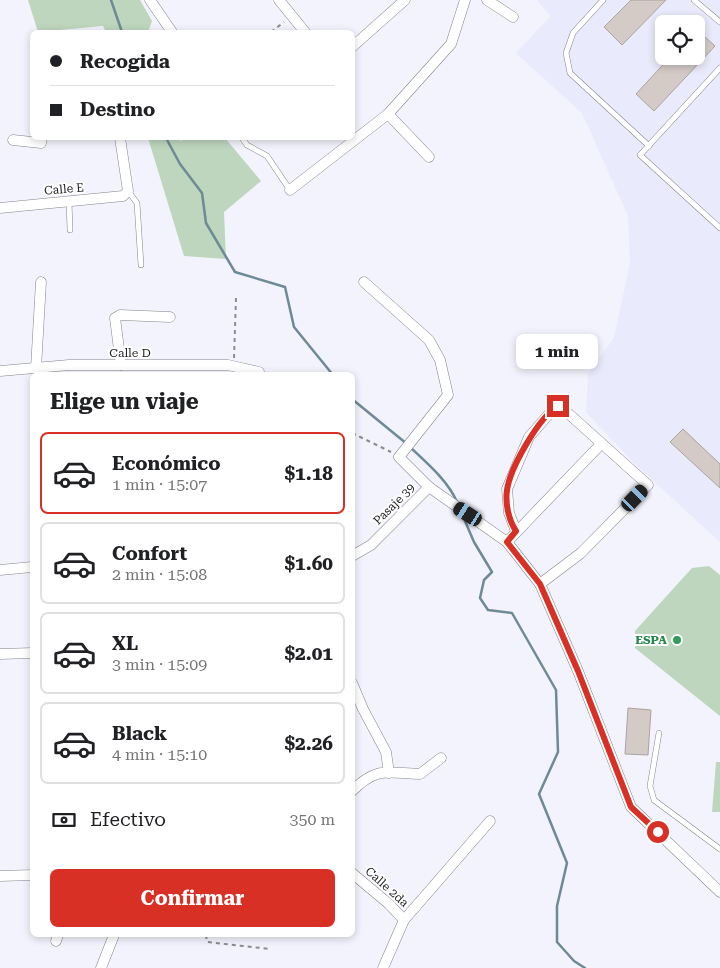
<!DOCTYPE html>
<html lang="es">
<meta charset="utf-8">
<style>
:root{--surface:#fff;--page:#f6f6f6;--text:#202124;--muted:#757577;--line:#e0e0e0;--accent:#d93025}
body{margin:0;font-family:"Roboto Serif",serif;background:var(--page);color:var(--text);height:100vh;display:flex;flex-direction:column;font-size:19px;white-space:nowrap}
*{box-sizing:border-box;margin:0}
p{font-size:16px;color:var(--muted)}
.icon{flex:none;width:28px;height:28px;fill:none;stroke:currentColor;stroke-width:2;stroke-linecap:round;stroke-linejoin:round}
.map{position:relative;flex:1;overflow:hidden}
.details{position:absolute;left:30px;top:372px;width:325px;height:565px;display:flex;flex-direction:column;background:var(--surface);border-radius:8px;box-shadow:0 2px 8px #0003}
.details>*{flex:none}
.guide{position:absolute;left:30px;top:30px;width:325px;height:110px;border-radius:8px;box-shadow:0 2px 8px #0003;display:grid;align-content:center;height:110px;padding:0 20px;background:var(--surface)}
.tools{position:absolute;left:655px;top:15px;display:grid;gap:10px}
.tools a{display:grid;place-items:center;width:50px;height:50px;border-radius:8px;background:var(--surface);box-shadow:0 2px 8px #0003;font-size:25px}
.end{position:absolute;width:22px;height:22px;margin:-11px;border:6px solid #d93025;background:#fff;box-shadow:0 0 0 2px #fff}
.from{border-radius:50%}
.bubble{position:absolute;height:35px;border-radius:8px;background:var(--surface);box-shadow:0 2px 8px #0003;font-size:16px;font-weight:700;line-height:35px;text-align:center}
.car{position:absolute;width:15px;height:30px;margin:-15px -8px;border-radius:6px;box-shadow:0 0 4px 1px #0007;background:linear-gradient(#222 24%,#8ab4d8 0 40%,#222 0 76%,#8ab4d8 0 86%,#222 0)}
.guide b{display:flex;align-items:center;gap:18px;height:48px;font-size:19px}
.guide b+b{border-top:1px solid var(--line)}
.guide i{width:12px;height:12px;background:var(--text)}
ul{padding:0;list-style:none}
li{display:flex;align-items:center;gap:15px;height:82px;margin:0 10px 8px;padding:0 10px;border:2px solid var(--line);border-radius:8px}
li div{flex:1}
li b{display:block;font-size:19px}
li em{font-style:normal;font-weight:700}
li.on{border-color:var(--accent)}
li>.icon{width:45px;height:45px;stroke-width:1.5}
h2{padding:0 20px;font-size:22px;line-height:60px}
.pay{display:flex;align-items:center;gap:12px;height:55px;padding:0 20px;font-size:19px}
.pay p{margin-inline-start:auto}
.action{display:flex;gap:10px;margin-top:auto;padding:10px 20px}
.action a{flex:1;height:58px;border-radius:8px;background:var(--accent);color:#fff;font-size:20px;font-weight:700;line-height:58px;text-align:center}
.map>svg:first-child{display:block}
</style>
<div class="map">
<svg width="720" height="968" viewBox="0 0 720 968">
<rect width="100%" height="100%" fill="#f2f3fc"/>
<path fill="#e9eafb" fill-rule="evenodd" d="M537,0H720V542L635,464L586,412L588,374L614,338L630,263L628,216L582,113L516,53L551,16ZM664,24H696V56H664Z"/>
<g fill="#bed6be">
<polygon points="28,0 140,0 152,21 148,32 106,32 103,26 38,32"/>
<polygon points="148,138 179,138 180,141 188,138 225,138 261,181 224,212 226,259 184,256"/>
<polygon points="709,566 720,575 720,716 635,648 635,631 692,568"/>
<polygon points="716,762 720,762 720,812 712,812"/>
</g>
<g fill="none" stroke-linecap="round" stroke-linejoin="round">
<g stroke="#6e8a96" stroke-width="2.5">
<polyline points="111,0 122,32"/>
<polyline points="166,138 180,164 202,193 206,223 235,272 285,287 294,327 333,375"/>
<polyline points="352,399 407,444"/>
<path d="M411,448C428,464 448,481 457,502"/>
<polyline points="462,514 474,542 492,572 484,580 480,598 488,610 512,613 556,690 558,752 539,794 567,863 557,906 557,942 574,961 585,968"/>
</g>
</g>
<g fill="#d4cac6" stroke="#aca29f">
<polygon points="631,0 666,0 622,45 604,27"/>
<polygon points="696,29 715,46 654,111 636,94 671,56 696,56"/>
<polygon points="683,429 720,464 720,488 670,442"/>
<polygon points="628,708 651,710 648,755 625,754"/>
</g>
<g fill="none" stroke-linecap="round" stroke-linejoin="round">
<defs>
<g id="lane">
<polyline points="603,0 573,33 566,53 570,73 649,146"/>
<polyline points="694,0 720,22"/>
<polyline points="720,68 640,155 720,228"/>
<polyline points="242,138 247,145 267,156 290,190"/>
<polyline points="128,191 137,203 141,265"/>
<polyline points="69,202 70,230"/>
<polyline points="659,733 650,786 654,800 720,849"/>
</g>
<g id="street">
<polyline points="150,0 172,32"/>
<polyline points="279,0 305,32"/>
<polyline points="487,0 513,17"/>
<polyline points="352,47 405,0"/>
<polyline points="388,114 429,157"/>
<polyline points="13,140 41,143 42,138"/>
<polyline points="290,190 388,114 451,44 465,0"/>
<polyline points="0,208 123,196 128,191 120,138"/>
<polyline points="364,282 429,340 440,360 448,395 399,457 429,487 507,542"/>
<polyline points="121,365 115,318 120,315 170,317"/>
<polyline points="36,368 41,282"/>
<polyline points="0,371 69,365 228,365 259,372"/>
<polyline points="601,444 507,542 540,584 578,671 631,807 720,892"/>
<polyline points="516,531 509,513 507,489 529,437 556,406 560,406 648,485 581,553 540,584"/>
<polyline points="352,556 371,545 429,487"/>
<polyline points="0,570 32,567"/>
<polyline points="0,654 32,653"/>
<polyline points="352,683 363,709 386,752 389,773"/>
<path d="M352,791C377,766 387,773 420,774L441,758"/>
<polyline points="352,873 389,904 404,920"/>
<polyline points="0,876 32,875"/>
<polyline points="56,941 58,935"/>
<polyline points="101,968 114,935"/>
<polyline points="383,968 404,920 490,821"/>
</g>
</defs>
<use href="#lane" stroke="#83848c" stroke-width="6"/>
<use href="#street" stroke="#83848c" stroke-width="11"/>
<g stroke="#8b8c92" stroke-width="2" stroke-dasharray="4 4" stroke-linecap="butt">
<polyline points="271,32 284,22"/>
<polyline points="234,358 236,298"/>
<polyline points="352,433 391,452"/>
<polyline points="206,935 207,942 270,949"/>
</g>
<use href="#lane" stroke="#fff" stroke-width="5"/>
<use href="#street" stroke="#fff" stroke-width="10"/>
</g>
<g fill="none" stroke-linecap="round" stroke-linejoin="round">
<path stroke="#d93025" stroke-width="6" d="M558,406C539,417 510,468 507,490C505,504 509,521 516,531L507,542L540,584L578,671L631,807L658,832"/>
</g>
<circle fill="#2e9e5b" stroke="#fff" stroke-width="2" cx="677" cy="640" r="5"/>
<g text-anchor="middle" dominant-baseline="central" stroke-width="4" stroke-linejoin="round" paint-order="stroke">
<g font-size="12" fill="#1e1e21" stroke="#fff">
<text transform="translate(64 189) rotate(-5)">Calle E</text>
<text x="130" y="353">Calle D</text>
<text transform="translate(394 504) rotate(-45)">Pasaje 39</text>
<text transform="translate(387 887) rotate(42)">Calle 2da</text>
</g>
<g font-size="12" font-weight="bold" fill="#27864d" stroke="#fff" text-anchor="end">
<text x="667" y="640">ESPA</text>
</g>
</g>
</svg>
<div class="tools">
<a><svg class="icon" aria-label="locate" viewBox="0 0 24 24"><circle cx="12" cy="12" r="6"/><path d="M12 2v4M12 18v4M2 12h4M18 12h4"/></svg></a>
</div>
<i class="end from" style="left:658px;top:832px"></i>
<i class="end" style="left:558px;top:406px"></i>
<div class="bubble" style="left:516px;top:334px;width:82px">1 min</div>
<i class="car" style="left:635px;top:498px;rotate:44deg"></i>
<i class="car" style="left:468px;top:514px;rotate:302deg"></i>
<div class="guide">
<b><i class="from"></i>Recogida</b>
<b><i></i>Destino</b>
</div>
<section class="details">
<h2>Elige un viaje</h2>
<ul>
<li class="on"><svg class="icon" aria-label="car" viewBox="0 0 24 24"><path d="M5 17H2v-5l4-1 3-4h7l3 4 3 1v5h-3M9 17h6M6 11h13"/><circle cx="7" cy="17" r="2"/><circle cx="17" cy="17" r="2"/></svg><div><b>Económico</b><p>1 min · 15:07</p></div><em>$1.18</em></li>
<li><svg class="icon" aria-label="car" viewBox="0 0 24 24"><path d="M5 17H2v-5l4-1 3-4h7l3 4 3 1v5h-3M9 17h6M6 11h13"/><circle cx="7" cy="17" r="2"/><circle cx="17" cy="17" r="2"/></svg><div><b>Confort</b><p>2 min · 15:08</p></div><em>$1.60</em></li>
<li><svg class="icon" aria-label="car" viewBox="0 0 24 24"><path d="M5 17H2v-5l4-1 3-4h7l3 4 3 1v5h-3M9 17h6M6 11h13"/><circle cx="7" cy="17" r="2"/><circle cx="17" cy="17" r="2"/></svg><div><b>XL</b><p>3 min · 15:09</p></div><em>$2.01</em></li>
<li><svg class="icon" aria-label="car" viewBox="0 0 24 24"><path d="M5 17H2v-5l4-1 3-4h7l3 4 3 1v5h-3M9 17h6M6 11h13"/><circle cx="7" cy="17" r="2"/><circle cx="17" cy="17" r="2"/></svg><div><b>Black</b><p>4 min · 15:10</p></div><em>$2.26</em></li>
</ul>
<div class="pay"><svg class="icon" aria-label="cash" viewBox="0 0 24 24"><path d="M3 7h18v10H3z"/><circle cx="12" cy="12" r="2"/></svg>Efectivo<p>350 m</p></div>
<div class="action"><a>Confirmar</a></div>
</section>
</div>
